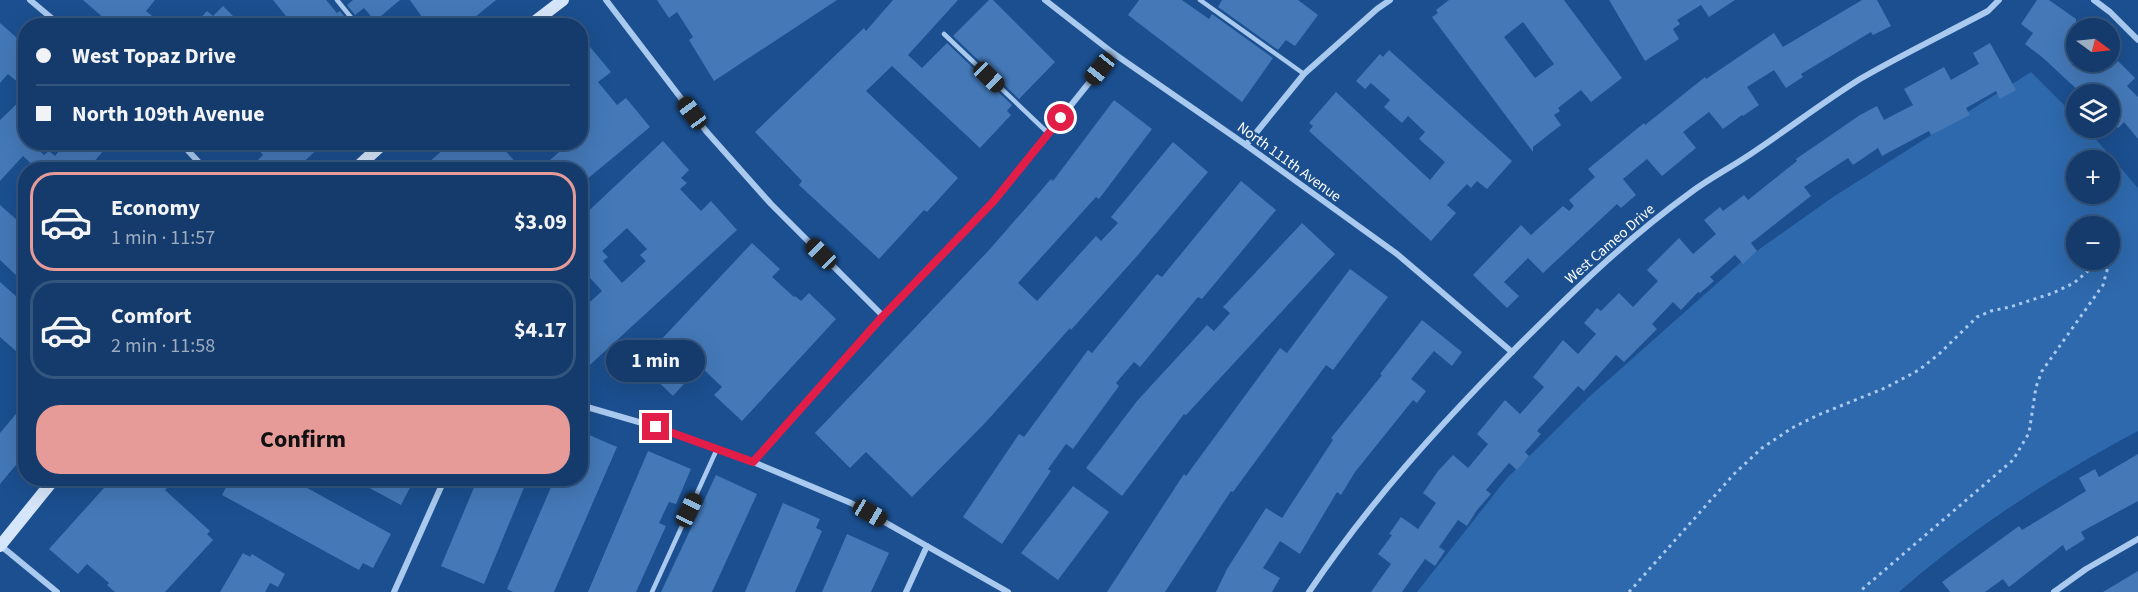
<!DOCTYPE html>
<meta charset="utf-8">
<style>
:root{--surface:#143b6b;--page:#214673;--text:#f1f3f6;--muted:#9dadc1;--line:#33557e;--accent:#e69b98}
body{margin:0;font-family:"Source Sans 3",sans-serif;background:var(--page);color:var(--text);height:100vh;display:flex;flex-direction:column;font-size:22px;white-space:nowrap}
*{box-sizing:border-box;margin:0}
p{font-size:20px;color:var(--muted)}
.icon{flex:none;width:33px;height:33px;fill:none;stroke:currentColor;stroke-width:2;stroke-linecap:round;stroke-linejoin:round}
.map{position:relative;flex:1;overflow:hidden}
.details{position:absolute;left:18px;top:162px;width:570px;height:324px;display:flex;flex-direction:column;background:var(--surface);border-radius:24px;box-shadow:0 6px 24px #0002,0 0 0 2px var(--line)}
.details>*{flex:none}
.guide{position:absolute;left:18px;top:18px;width:570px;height:132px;border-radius:24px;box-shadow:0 6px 24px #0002,0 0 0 2px var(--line);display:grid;align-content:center;height:132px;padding:0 18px;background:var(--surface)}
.needle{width:39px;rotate:105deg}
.tools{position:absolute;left:2066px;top:18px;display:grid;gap:12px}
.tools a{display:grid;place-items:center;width:54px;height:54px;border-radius:50%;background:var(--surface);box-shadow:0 6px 24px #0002,0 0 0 2px var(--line);font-size:30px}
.end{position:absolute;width:27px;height:27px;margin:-14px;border:8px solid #e11d48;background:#fff;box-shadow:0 0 0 3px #fff}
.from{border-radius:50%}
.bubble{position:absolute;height:42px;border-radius:21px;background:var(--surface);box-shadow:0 6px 24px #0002,0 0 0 2px var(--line);font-size:20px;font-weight:700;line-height:42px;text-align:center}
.car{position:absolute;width:18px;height:36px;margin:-18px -9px;border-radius:8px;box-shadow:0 0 4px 2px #0007;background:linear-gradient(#222 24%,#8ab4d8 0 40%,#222 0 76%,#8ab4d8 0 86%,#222 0)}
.guide b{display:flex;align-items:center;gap:21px;height:57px;font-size:22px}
.guide b+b{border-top:2px solid var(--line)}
.guide i{width:15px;height:15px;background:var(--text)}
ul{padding:10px 0 0;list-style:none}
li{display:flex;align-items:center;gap:18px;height:99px;margin:0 12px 9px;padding:0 6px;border:3px solid var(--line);border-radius:24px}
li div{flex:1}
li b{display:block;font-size:22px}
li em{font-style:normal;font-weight:700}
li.on{border-color:var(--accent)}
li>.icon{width:54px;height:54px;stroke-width:1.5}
.primary-button{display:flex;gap:12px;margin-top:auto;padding:12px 18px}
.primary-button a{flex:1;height:69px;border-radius:24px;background:var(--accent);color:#111;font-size:24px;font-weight:700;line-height:69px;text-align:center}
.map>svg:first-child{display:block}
</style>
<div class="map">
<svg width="2138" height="592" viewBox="0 0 2138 592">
<rect width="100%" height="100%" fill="#1b4f8f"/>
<path fill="#2e69ad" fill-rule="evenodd" d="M2031,72L2076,117V128H2086L2138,188V431C2053,476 1971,529 1899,592H1417L1507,478L1589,397L1740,263L1833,197ZM2076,160H2109V194H2076ZM2076,226H2109V260H2076Z"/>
<g fill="#4478b7" fill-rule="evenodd">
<polygon points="83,0 155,0 146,11 156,19 150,26 113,26"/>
<polygon points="273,0 326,0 337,13 340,11 348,21 345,23 347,26 294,26"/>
<polygon points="353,0 400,0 375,21 364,8 355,15 347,5"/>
<polygon points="410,0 496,0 464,26 411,26 422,17"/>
<polygon points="657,0 837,0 714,81 689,40 693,37 677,12 669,18"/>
<polygon points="893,0 958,0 908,55 922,68 947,43 1012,105 1007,111 1011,115 980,148 892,66 866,91 958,178 927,212 924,210 879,259 799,185 802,181 755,132 864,28 866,31"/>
<polygon points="989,0 993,0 1055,62 1019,99 953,36"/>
<polygon points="1139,0 1182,0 1209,19 1212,14 1273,58 1242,102 1128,15"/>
<polygon points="1222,0 1298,0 1318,15 1295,46 1286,40 1278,50 1218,7"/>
<path d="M1449,0H1564L1622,78L1591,102L1581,90L1558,108L1560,111L1554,115L1561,125L1533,147V152L1432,17L1438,13L1436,10ZM1523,22L1554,64L1535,78L1504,37Z"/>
<polygon points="1609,0 1735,0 1709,17 1701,5 1677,20 1680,24 1673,29 1679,39 1645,61"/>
<polygon points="1862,0 1877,0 1891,26 1873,35 1871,32 1801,74 1803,77 1786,88 1774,70 1747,87 1759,105 1743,116 1742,115 1723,129 1709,112 1683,132 1696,148 1662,176 1647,159 1623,179 1636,195 1621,208 1617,204 1543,273 1528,258 1504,282 1519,296 1507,308 1473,275 1521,225 1531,235 1563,206 1569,211 1574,206 1569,200 1595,177 1588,169 1644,123 1645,125 1705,77 1706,79 1774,33 1783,47"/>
<polygon points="2037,0 2049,0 2076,19 2076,62 2105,62 2111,68 2118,61 2135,78 2127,86 2138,97 2138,139 2124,122 2118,128 2109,119 2109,94 2082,94 2042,57 2025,44 2033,33 2021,24"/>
<polygon points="223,6 243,26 193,26 207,11 213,16"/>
<polygon points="0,23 26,46 26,89 8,74 0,83"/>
<polygon points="580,35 611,72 598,82 617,105 626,98 650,127 580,185 580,170 539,170 559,152 551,142 580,142"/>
<polygon points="1990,43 2016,90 2000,99 1996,91 1966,108 1970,115 1931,135 1929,131 1882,156 1878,148 1853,165 1848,158 1804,187 1811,196 1751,243 1757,251 1743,264 1735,255 1710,277 1714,281 1700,293 1698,292 1681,310 1673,302 1652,324 1657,329 1624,362 1616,355 1584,391 1578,386 1537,431 1541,434 1525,452 1529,456 1517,470 1509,463 1486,490 1491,494 1477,510 1467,526 1458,520 1439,547 1445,551 1435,566 1425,559 1402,592 1371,592 1391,564 1378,554 1392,535 1389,534 1401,517 1418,529 1436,503 1423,493 1438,471 1453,455 1468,468 1488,444 1477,434 1505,400 1520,414 1544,387 1533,377 1563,340 1578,354 1596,334 1584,323 1597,308 1601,311 1619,293 1633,307 1658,281 1647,270 1679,238 1693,254 1716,234 1704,220 1720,207 1723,211 1744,195 1748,200 1797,161 1796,159 1860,115 1877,106 1884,120 1913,105 1904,89 1944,67 1951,80 1979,64 1973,53"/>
<polygon points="1389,50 1512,161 1487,189 1477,181 1471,188 1467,184 1447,205 1456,213 1431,241 1309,131 1313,126 1309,123 1336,92 1430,180 1445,162 1419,139 1425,132 1408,116 1402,123 1384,107 1390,100 1371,83 1365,89 1356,81 1380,54 1383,57"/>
<polygon points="26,95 26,142 30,142 44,155 49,151 55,156 67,142 111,142 87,170 38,170 23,156 0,181 0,120"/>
<polygon points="1114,100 1152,129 1099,199 1096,197 1018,283 1037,301 1096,236 1101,241 1118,223 1111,217 1173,142 1208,172 1137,256 1071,330 1070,328 986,422 912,497 866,452 850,468 815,433 990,249 1051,179 1053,181"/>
<path d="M663,141L689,170L681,178L687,183L680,189L701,211L711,201L737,230L580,374V311L602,291L580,267V219ZM627,228L647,249L640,255L646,261L622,283L603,261L608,257L602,251Z"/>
<polygon points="264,142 325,142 295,170 247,170 263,155 258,149"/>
<polygon points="452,142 512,142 504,149 522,170 420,170"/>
<polygon points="1241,181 1276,210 1202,299 1198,297 1140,367 1134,362 1116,383 1119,386 1073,449 1066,444 1048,469 1051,471 1002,544 963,517 1019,434 1024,437 1088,350 1092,353 1157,274 1162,277"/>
<polygon points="0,205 26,228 26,266 17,276 0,260"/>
<polygon points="1302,223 1335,254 1186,415 1184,414 1122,496 1086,468 1137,401 1207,325 1214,331 1230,313 1223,307"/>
<polygon points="752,243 780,269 772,277 794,297 795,296 801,301 809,293 836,319 742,421 714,395 722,387 700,366 673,396 644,368 647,365 642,360"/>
<polygon points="1350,269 1388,297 1333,370 1326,365 1233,492 1231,491 1165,592 1107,592 1184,474 1186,476 1280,348 1287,353"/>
<polygon points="0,282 26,305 26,360 0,337"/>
<polygon points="1422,320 1462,352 1452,366 1434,351 1411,379 1426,391 1417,403 1413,400 1355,472 1341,495 1337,492 1300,554 1280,541 1263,568 1280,578 1272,592 1216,592 1227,569 1266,508 1282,518 1333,440 1331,438 1382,375 1380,374"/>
<polygon points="26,402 26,453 0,484 0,433"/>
<polygon points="580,431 617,447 554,592 513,592 507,589 555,478 580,478"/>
<polygon points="648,451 691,469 676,504 669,502 659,523 666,526 636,592 588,592"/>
<polygon points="2138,454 2138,501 2081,532 2085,539 2066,551 2063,545 2009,587 2003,579 1985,592 1950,592 1942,582 2019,526 2022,530 2086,491 2079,478 2095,469 2099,477"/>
<polygon points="716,475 757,494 712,592 661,592"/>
<polygon points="113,478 176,478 165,490 210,531 207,534 213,540 165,592 115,592 107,585 109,583 87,564 78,574 49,549"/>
<polygon points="231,478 289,478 391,534 373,568 363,563 359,570 222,495"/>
<polygon points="351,478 415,478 401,505"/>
<polygon points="478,478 528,478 484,584 441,566"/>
<polygon points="1073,486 1109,512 1058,580 1021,553"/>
<polygon points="783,503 820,519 816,528 822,531 795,592 745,592"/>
<polygon points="847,534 889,553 871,592 822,592"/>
<polygon points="243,553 250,557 252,554 285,574 278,587 270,583 265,592 220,592"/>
<polygon points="2138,571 2138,592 2103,592"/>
</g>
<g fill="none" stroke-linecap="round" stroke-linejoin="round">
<polyline stroke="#a9c9ee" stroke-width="3" stroke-dasharray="3 4.5" stroke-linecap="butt" points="1629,592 1734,474 1762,448 1792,428 1818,415 1885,388 1919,370 1939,354 1977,317 1991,311 2010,307 2053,293 2074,283 2097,263 2104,262 2108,267 2103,285 2042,371 2036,387 2029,433 2013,460 1859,592"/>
<g stroke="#a9c9ee" stroke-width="4.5">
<polyline points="337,0 358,26"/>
<polyline points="1200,0 1304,74"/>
<polyline points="944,34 1049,134"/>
<polyline points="652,592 717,449"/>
</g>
<g stroke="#a9c9ee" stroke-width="6">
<polyline points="30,0 61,26"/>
<polyline points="606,0 706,131 771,204 883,316"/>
<polyline points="1045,0 1113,53 1246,145 1397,254 1512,352"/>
<polyline points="2094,0 2110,12 2138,40"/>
<polyline points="180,142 206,170"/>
<polyline points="1246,145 1304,74 1377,9 1390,0"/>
<polyline points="580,405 656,427 753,462 851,503 1008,592"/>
<polyline points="753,462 883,316 993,202 1113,53"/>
<polyline points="0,545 57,592"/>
<polyline points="394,592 445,478"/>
<polyline points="906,592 927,546"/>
<path d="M1309,592C1368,504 1437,428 1511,353C1568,296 1625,240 1690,193C1707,180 1726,170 1743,159C1783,133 1820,104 1860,79C1901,55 1945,34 1988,11L1999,0"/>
<polyline points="2054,592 2086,569 2138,539"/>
</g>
<g stroke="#d6e6fa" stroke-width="12">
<polyline points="529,26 563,0"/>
<polyline points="354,170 385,142"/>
<polyline points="0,546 55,478"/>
</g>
</g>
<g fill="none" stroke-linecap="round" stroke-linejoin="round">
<polyline stroke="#e11d48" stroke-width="8" points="656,427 753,462 883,316 993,202 1061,118"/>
</g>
<g text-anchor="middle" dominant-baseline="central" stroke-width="4.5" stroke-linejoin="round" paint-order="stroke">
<g font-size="15" fill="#fff" stroke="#1b4f8f">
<text transform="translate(1289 162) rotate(36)">North 111th Avenue</text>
<text transform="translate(1610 244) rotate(-41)">West Cameo Drive</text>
</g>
</g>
</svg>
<div class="tools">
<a><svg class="needle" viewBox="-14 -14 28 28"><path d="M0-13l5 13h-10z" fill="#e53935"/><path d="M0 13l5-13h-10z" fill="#9dadc1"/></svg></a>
<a><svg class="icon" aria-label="layers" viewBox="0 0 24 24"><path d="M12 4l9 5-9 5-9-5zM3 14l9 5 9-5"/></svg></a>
<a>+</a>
<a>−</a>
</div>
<i class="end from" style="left:1061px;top:118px"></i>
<i class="end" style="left:656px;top:427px"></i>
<div class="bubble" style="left:606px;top:340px;width:99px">1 min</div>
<i class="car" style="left:1100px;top:69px;rotate:219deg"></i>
<i class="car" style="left:989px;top:77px;rotate:134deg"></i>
<i class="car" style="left:692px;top:113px;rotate:324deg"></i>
<i class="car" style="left:821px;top:254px;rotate:315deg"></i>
<i class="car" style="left:689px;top:510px;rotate:25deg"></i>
<i class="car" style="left:870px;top:513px;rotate:120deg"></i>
<div class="guide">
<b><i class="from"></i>West Topaz Drive</b>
<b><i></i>North 109th Avenue</b>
</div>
<section class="details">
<ul>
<li class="on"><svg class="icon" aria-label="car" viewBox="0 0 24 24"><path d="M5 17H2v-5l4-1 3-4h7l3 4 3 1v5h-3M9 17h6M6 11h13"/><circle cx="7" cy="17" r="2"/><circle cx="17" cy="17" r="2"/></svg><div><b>Economy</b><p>1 min · 11:57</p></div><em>$3.09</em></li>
<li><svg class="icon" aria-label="car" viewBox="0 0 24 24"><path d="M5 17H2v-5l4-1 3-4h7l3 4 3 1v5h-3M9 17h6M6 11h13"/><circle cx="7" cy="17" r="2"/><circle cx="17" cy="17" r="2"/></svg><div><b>Comfort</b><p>2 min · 11:58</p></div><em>$4.17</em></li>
</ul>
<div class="primary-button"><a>Confirm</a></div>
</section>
</div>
